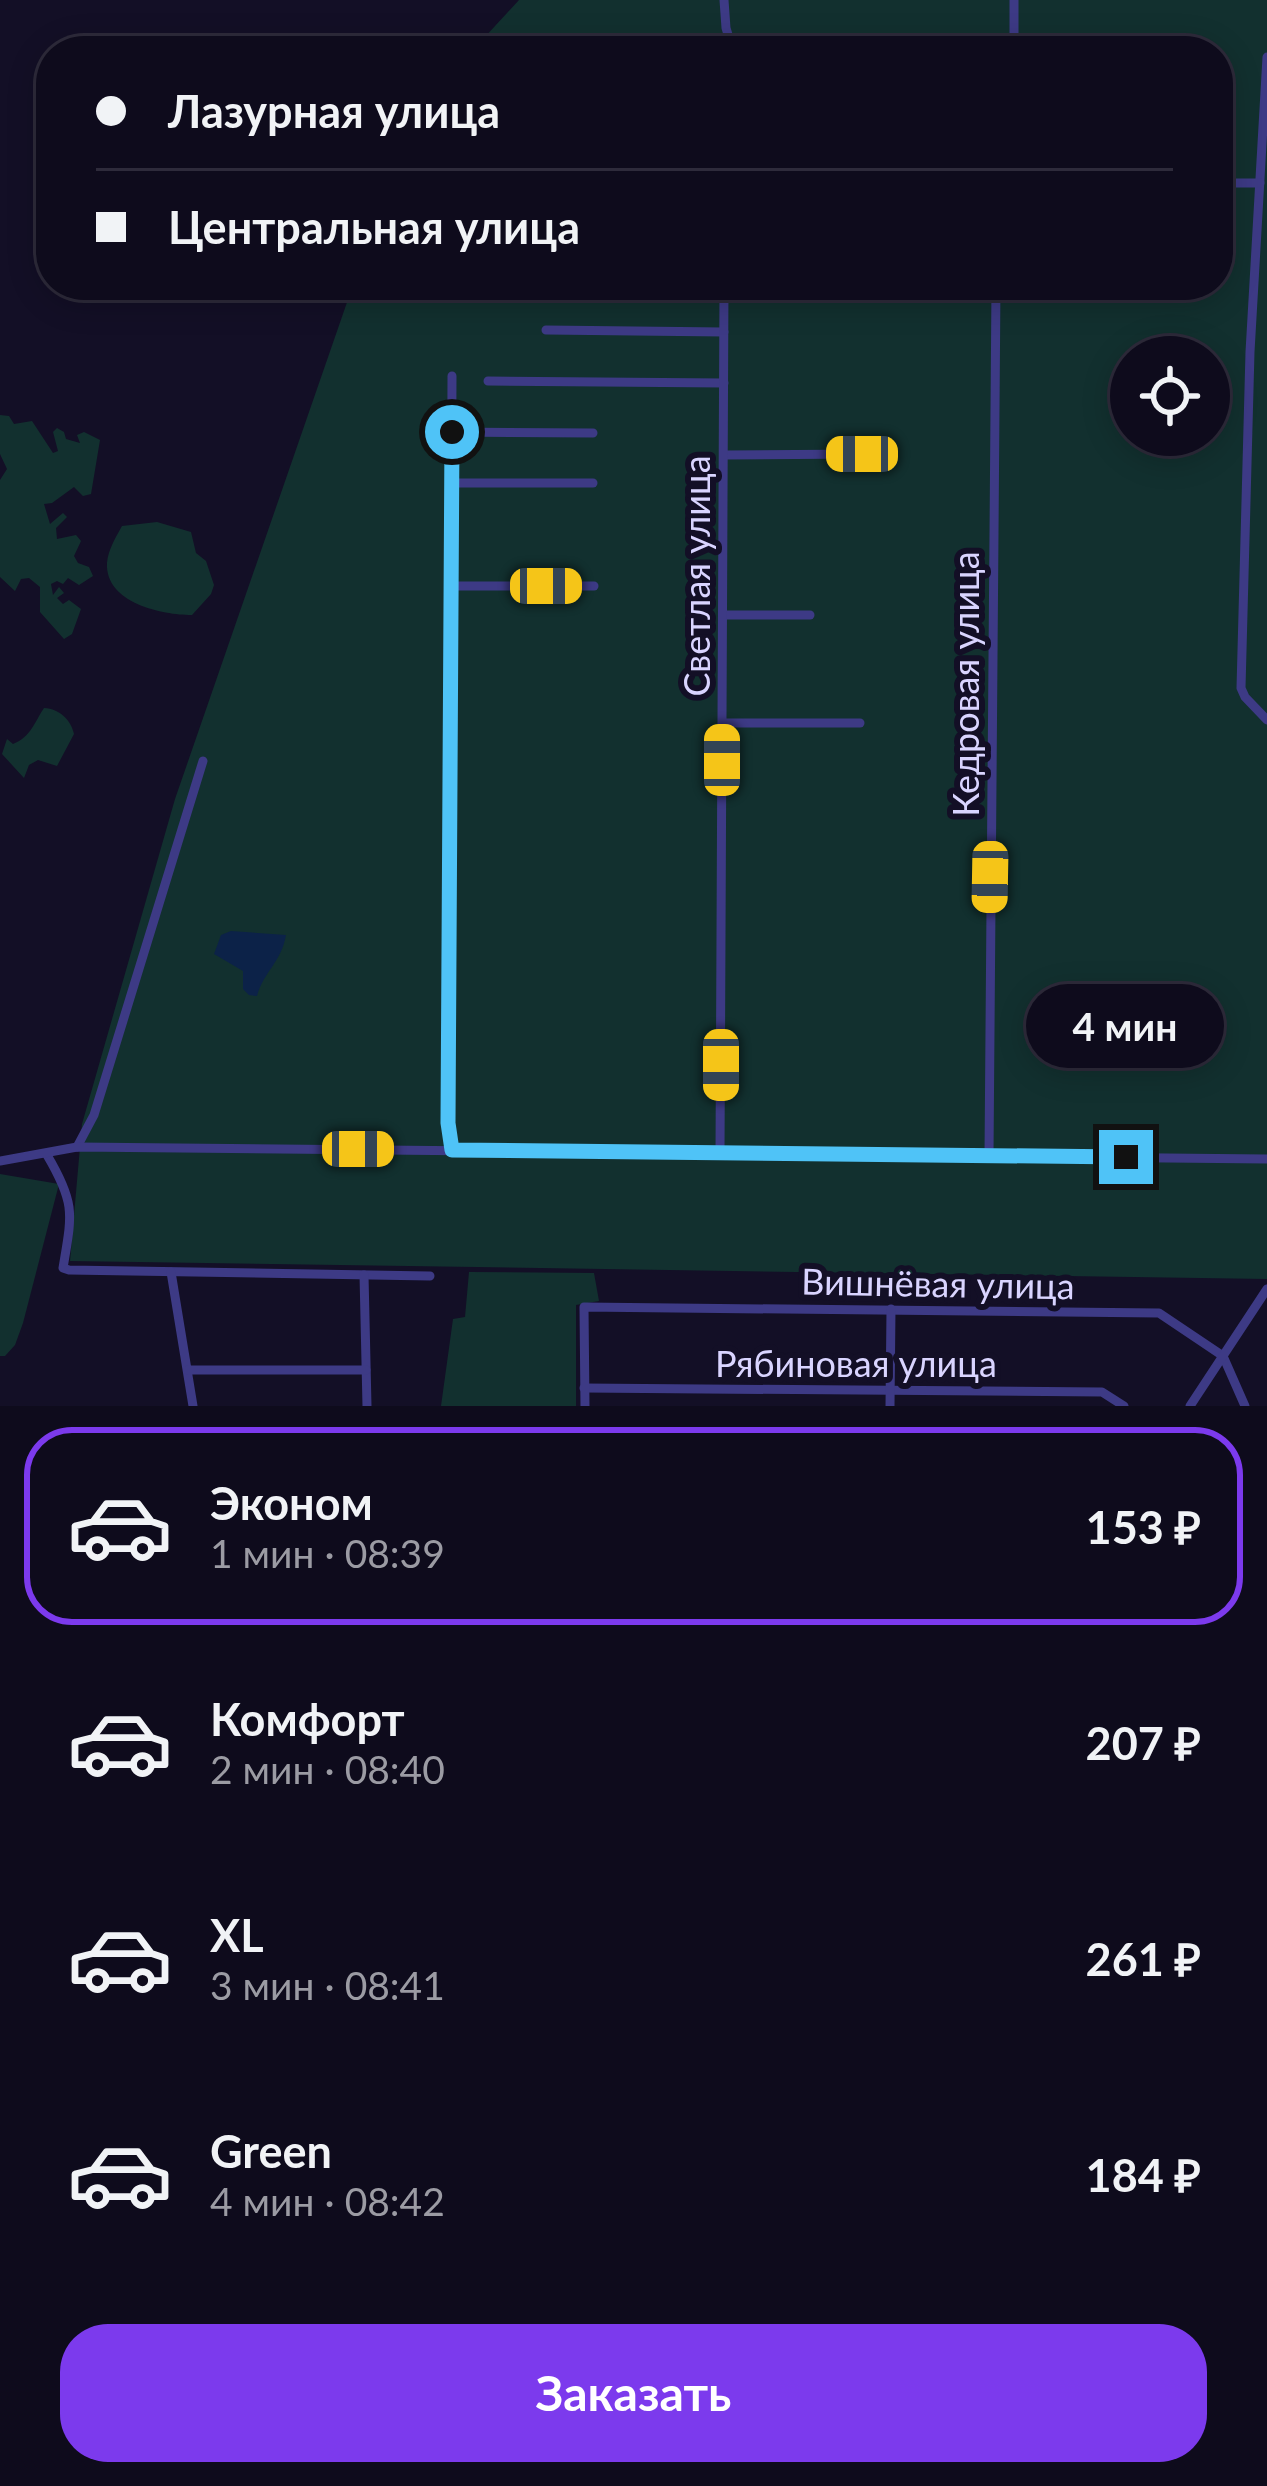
<!DOCTYPE html>
<html lang="ru">
<meta charset="utf-8">
<style>
:root{--surface:#0e0b1c;--page:#171425;--text:#f1f3f6;--muted:#9b9ba3;--line:#2e2b3b;--accent:#7c3aed}
body{margin:0;font-family:Lato,sans-serif;background:var(--page);color:var(--text);height:100vh;display:flex;flex-direction:column;font-size:45px;white-space:nowrap}
*{box-sizing:border-box;margin:0}
p{font-size:39px;color:var(--muted)}
.icon{flex:none;width:66px;height:66px;fill:none;stroke:currentColor;stroke-width:2;stroke-linecap:round;stroke-linejoin:round}
.map{position:relative;height:1406px;overflow:hidden}
.side{display:flex;flex-direction:column;background:var(--surface);flex:1}
.side>*{flex:none}
.banner{position:absolute;left:36px;top:36px;width:1197px;height:264px;border-radius:48px;box-shadow:0 6px 30px #0003,0 0 0 3px var(--line);display:grid;align-content:center;height:264px;padding:0 60px;background:var(--surface)}
.buttons{position:absolute;left:1110px;top:336px;display:grid;gap:24px}
.buttons a{display:grid;place-items:center;width:120px;height:120px;border-radius:50%;background:var(--surface);box-shadow:0 6px 30px #0003,0 0 0 3px var(--line);font-size:60px}
.end{position:absolute;width:54px;height:54px;margin:-27px;border:15px solid #4fc3f7;background:#111;box-shadow:0 0 0 6px #111}
.from{border-radius:50%}
.bubble{position:absolute;height:84px;border-radius:42px;background:var(--surface);box-shadow:0 6px 30px #0003,0 0 0 3px var(--line);font-size:39px;font-weight:700;line-height:84px;text-align:center}
.car{position:absolute;width:36px;height:72px;margin:-36px -18px;border-radius:15px;box-shadow:0 0 9px 3px #0007;background:linear-gradient(#f5c518 24%,#345 0 40%,#f5c518 0 76%,#345 0 86%,#f5c518 0)}
.banner b{display:flex;align-items:center;gap:42px;height:114px;font-size:45px}
.banner b+b{border-top:3px solid var(--line)}
.banner i{width:30px;height:30px;background:var(--text)}
ul{padding:21px 0 0;list-style:none}
li{display:flex;align-items:center;gap:36px;height:198px;margin:0 24px 18px;padding:0 36px;border:6px solid transparent;border-radius:48px}
li div{flex:1}
li b{display:block;font-size:45px}
li em{font-style:normal;font-weight:700}
li.active{border-color:var(--accent)}
li>.icon{width:108px;height:108px;stroke-width:1.5}
.button{display:flex;gap:24px;margin-top:auto;padding:24px 60px}
.button a{flex:1;height:138px;border-radius:48px;background:var(--accent);color:#fff;font-size:48px;font-weight:700;line-height:138px;text-align:center}
.map>svg:first-child{display:block}
</style>
<div class="map">
<svg width="1267" height="1406" viewBox="0 0 1267 1406">
<rect width="100%" height="100%" fill="#130f26"/>
<g fill="#12302f" fill-rule="evenodd">
<path d="M519,0H1267V1279L70,1261L82,1124L175,799L353,285H1218V51H472ZM1131,357H1209V435H1131Z"/>
<polygon points="0,415 9,416 14,424 32,421 53,453 58,451 53,432 57,428 64,432 66,439 80,443 77,435 84,432 100,440 91,494 83,496 74,487 52,503 44,504 50,524 63,513 67,517 56,528 57,539 76,535 81,541 74,556 78,563 89,567 93,576 79,585 68,578 63,584 57,581 51,584 53,595 59,587 64,593 57,598 63,604 69,600 81,609 72,634 64,639 40,612 40,587 29,578 21,579 15,591 0,577 0,480 7,469 0,454"/>
<path d="M157,522L191,532L196,553L206,561L214,585L211,594L192,615C162,615 105,603 107,563C108,550 116,537 122,526Z"/>
<path d="M44,708C60,709 71,720 74,734L57,766L38,760L29,765L24,778L2,754L7,739L13,744C31,737 35,721 44,708Z"/>
<polygon points="0,1174 59,1184 23,1323 15,1345 5,1356 0,1356"/>
<polygon points="469,1272 594,1273 599,1301 576,1305 576,1406 441,1406 453,1319 465,1317"/>
</g>
<path fill="#0c2248" d="M231,931L286,935C281,963 264,971 257,996L249,995L243,989V971L214,954L221,935Z"/>
<g fill="none" stroke-linecap="round" stroke-linejoin="round">
<g stroke="#3d3a85" stroke-width="9">
<polyline points="724,0 726,28 733,51"/>
<polyline points="1014,0 1014,51"/>
<polyline points="1267,57 1250,352 1241,688 1245,697 1267,720"/>
<polyline points="1218,183 1260,183"/>
<polyline points="546,330 724,332"/>
<polyline points="488,381 724,383"/>
<polyline points="451,432 593,433"/>
<polyline points="725,455 862,454"/>
<polyline points="452,483 593,483"/>
<polyline points="451,586 594,586"/>
<polyline points="723,615 810,615"/>
<polyline points="723,723 860,723"/>
<polyline points="77,1147 94,1115 203,761"/>
<polyline points="452,1150 449,1123 452,376"/>
<polyline points="720,1154 724,285"/>
<path d="M47,1155C76,1204 72,1214 63,1268L69,1270L430,1276"/>
<polyline points="989,1155 996,285"/>
<polyline points="0,1161 77,1147 1267,1159"/>
<polyline points="171,1272 193,1406"/>
<polyline points="364,1275 367,1406"/>
<polyline points="188,1370 366,1370"/>
<polyline points="584,1388 1102,1392 1124,1406"/>
<polyline points="585,1406 584,1307 1159,1313 1223,1356 1245,1406"/>
<polyline points="890,1406 891,1309"/>
<polyline points="1190,1406 1267,1289"/>
</g>
</g>
<g fill="none" stroke-linecap="round" stroke-linejoin="round">
<polyline stroke="#4fc3f7" stroke-width="15" points="452,432 448,1123 452,1150 1126,1157"/>
</g>
<g text-anchor="middle" dominant-baseline="central" stroke-width="12" stroke-linejoin="round" paint-order="stroke">
<g font-size="36" fill="#d9d4ff" stroke="#130f26">
<text transform="translate(696 576) rotate(-90)">Светлая улица</text>
<text transform="translate(965 684) rotate(-90)">Кедровая улица</text>
<text transform="translate(938 1283) rotate(1)">Вишнёвая улица</text>
<text x="856" y="1363">Рябиновая улица</text>
</g>
</g>
</svg>
<div class="buttons">
<a><svg class="icon" aria-label="locate" viewBox="0 0 24 24"><circle cx="12" cy="12" r="6"/><path d="M12 2v4M12 18v4M2 12h4M18 12h4"/></svg></a>
</div>
<i class="end from" style="left:452px;top:432px"></i>
<i class="end" style="left:1126px;top:1157px"></i>
<div class="bubble" style="left:1026px;top:984px;width:198px">4 мин</div>
<i class="car" style="left:862px;top:454px;rotate:270deg"></i>
<i class="car" style="left:546px;top:586px;rotate:90deg"></i>
<i class="car" style="left:722px;top:760px;rotate:0deg"></i>
<i class="car" style="left:990px;top:877px;rotate:181deg"></i>
<i class="car" style="left:721px;top:1065px;rotate:180deg"></i>
<i class="car" style="left:358px;top:1149px;rotate:90deg"></i>
<div class="banner">
<b><i class="from"></i>Лазурная улица</b>
<b><i></i>Центральная улица</b>
</div>
</div>
<section class="side">
<ul>
<li class="active"><svg class="icon" aria-label="car" viewBox="0 0 24 24"><path d="M5 17H2v-5l4-1 3-4h7l3 4 3 1v5h-3M9 17h6M6 11h13"/><circle cx="7" cy="17" r="2"/><circle cx="17" cy="17" r="2"/></svg><div><b>Эконом</b><p>1 мин · 08:39</p></div><em>153 ₽</em></li>
<li><svg class="icon" aria-label="car" viewBox="0 0 24 24"><path d="M5 17H2v-5l4-1 3-4h7l3 4 3 1v5h-3M9 17h6M6 11h13"/><circle cx="7" cy="17" r="2"/><circle cx="17" cy="17" r="2"/></svg><div><b>Комфорт</b><p>2 мин · 08:40</p></div><em>207 ₽</em></li>
<li><svg class="icon" aria-label="car" viewBox="0 0 24 24"><path d="M5 17H2v-5l4-1 3-4h7l3 4 3 1v5h-3M9 17h6M6 11h13"/><circle cx="7" cy="17" r="2"/><circle cx="17" cy="17" r="2"/></svg><div><b>XL</b><p>3 мин · 08:41</p></div><em>261 ₽</em></li>
<li><svg class="icon" aria-label="car" viewBox="0 0 24 24"><path d="M5 17H2v-5l4-1 3-4h7l3 4 3 1v5h-3M9 17h6M6 11h13"/><circle cx="7" cy="17" r="2"/><circle cx="17" cy="17" r="2"/></svg><div><b>Green</b><p>4 мин · 08:42</p></div><em>184 ₽</em></li>
</ul>
<div class="button"><a>Заказать</a></div>
</section>
